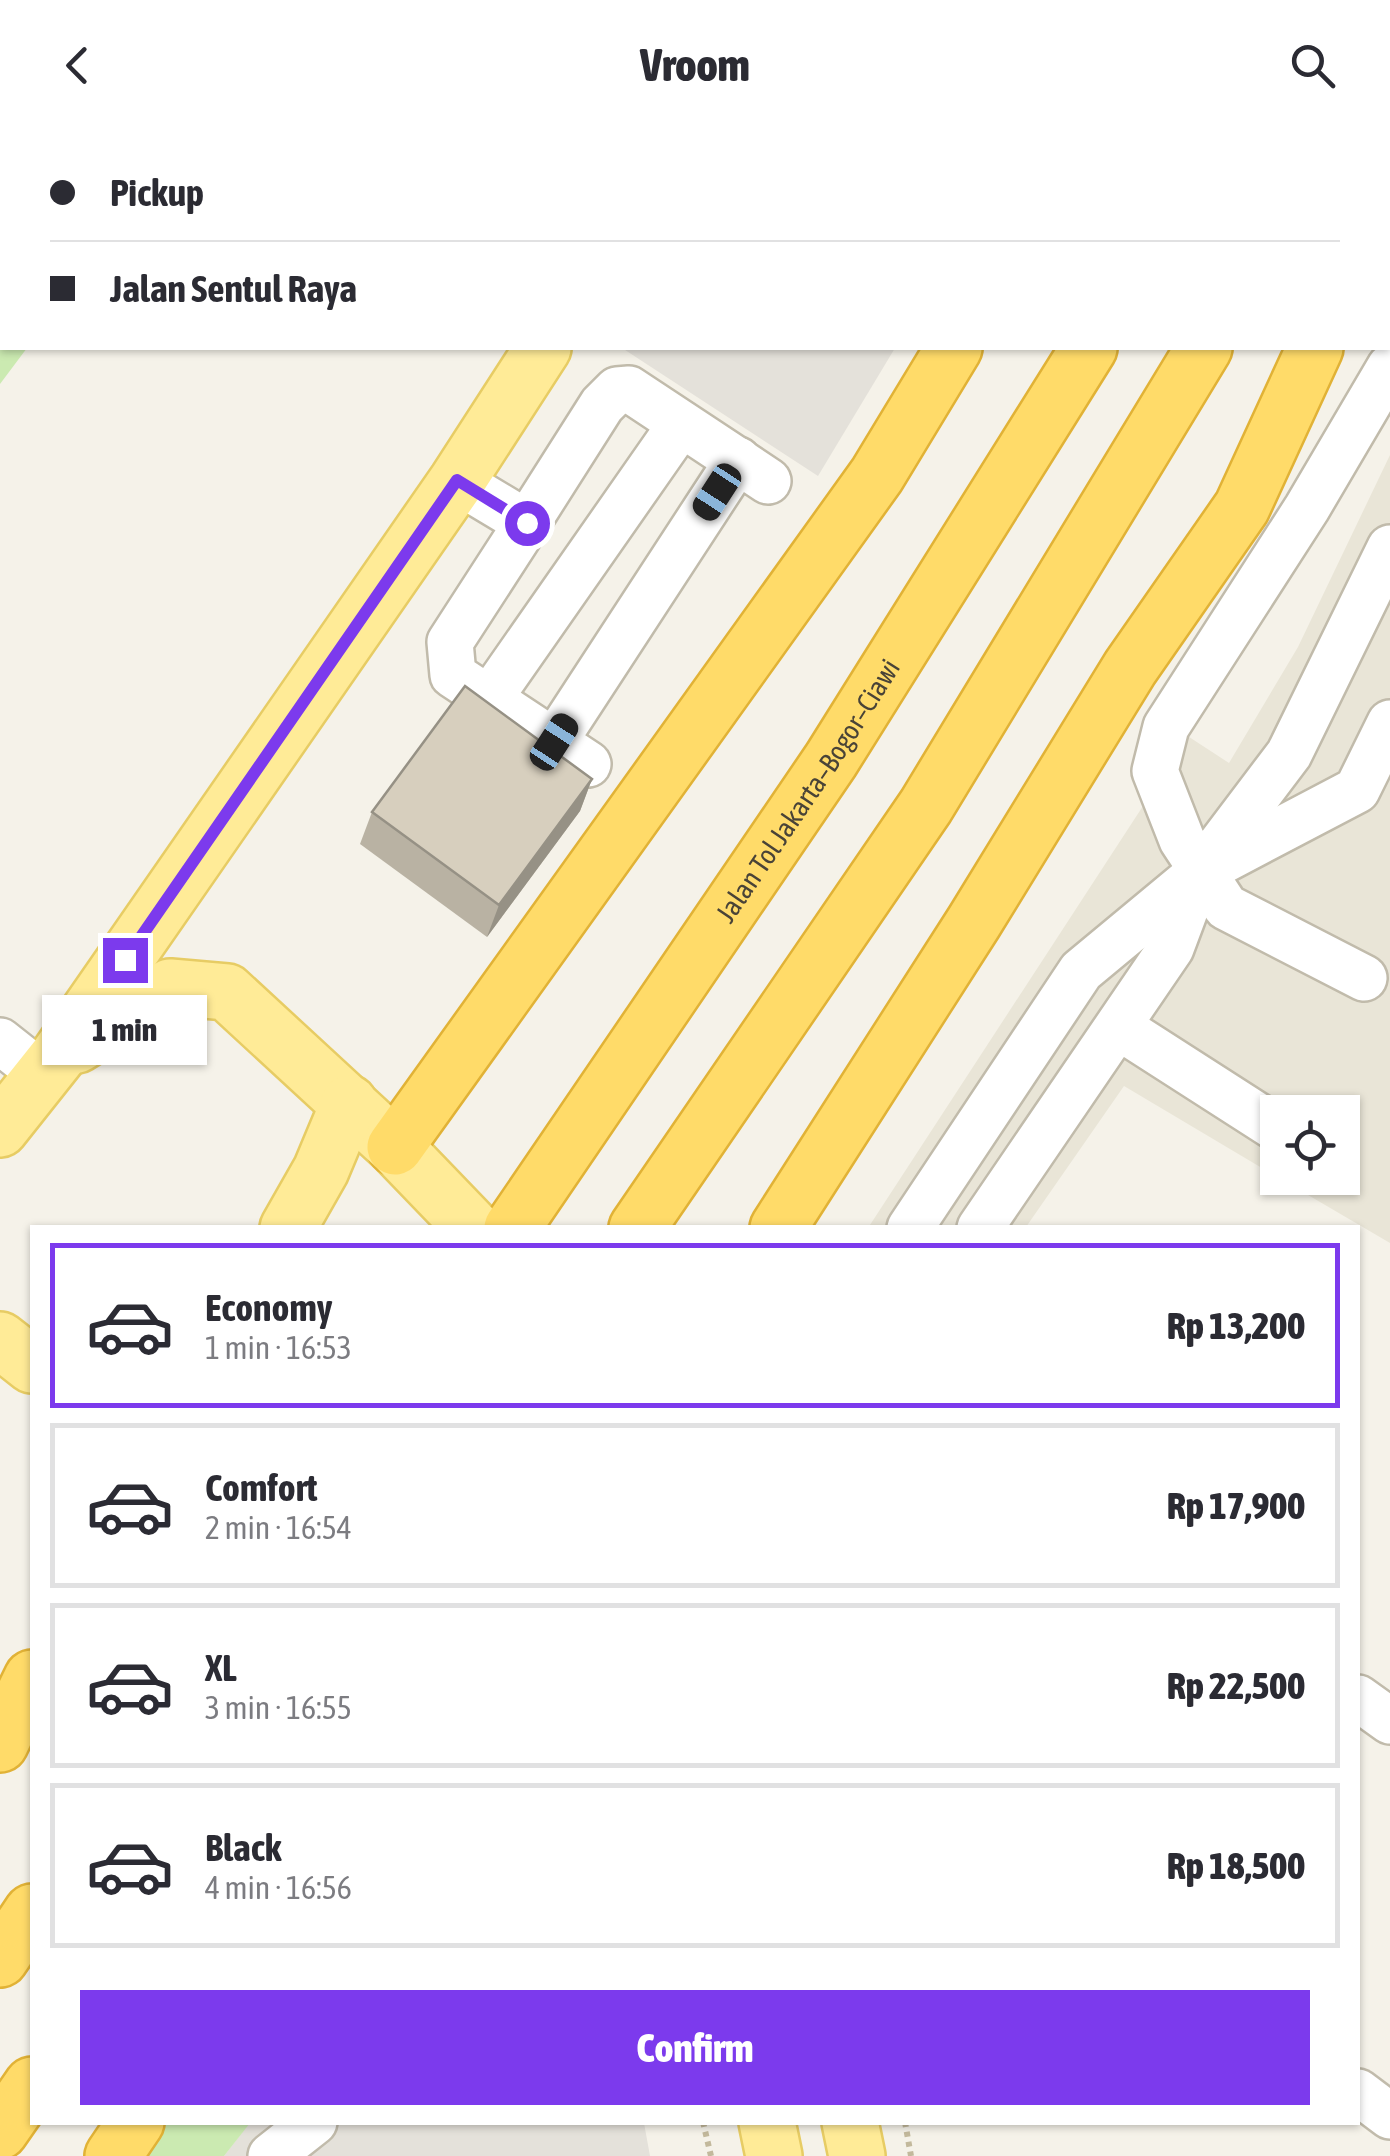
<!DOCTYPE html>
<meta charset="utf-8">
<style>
:root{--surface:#fff;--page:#f7f7f7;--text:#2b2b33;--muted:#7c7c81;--line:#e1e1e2;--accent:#7c3aed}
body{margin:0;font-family:"Asap Condensed",sans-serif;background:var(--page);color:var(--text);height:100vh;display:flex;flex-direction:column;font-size:38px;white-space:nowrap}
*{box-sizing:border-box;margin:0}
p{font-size:32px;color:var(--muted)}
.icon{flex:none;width:55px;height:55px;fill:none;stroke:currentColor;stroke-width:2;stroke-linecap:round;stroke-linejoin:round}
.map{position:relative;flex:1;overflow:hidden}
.side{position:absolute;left:30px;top:1095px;width:1330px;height:900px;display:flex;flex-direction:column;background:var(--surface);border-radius:0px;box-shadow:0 2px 8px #0004}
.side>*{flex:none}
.guide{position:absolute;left:0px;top:0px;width:1390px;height:220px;box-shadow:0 2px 8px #0004;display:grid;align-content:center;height:220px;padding:0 50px;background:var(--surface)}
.tools{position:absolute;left:1260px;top:965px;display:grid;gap:20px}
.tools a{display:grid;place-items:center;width:100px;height:100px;border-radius:0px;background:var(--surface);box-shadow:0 2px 8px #0004;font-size:50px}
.end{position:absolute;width:45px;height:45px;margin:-22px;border:12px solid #7c3aed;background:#fff;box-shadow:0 0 0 5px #fff}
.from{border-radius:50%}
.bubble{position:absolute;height:70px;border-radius:0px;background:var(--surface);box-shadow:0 2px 8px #0004;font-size:32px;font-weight:800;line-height:70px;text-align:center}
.car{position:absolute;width:30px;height:60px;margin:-30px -15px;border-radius:12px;box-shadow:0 0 8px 2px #0007;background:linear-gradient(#222 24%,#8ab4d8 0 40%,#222 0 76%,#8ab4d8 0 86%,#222 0)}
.guide b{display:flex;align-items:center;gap:35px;height:95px;font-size:38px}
.guide b+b{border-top:2px solid var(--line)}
.guide i{width:25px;height:25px;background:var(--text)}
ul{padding:18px 0 0;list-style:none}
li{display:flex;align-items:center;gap:30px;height:165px;margin:0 20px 15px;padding:0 30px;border:5px solid var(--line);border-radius:0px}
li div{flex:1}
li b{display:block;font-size:38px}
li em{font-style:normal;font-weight:800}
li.selected{border-color:var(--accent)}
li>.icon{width:90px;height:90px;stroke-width:1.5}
.primary-button{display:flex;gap:20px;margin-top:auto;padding:20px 50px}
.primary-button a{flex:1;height:115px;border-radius:0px;background:var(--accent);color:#fff;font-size:40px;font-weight:800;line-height:115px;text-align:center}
header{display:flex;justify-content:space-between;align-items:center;height:130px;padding:0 50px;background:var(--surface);font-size:45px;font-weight:800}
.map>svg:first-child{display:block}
</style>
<header><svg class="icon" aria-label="back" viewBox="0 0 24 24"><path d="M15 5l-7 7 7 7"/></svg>Vroom<svg class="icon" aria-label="search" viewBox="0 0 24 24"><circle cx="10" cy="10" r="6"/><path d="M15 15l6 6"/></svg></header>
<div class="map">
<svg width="1390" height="2026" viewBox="0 0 1390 2026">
<rect width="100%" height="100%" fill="#f5f2e9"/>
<polygon fill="#e9e5d7" points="1390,325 1390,1113 1279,1048 1342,1048 1342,982 1278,982 1277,1047 1124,956 1026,1097 868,1098 1143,676 1183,603 1229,633 1298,517"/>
<g fill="#e4e1da">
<polygon points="622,218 895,218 818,346"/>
<polygon points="250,1992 644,1993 650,2026 224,2026"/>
</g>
<g fill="#cbeab1">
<polygon points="0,0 185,0 2,2 2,218 27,218 0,254"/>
<polygon points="136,1993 250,1993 224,2026 113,2026"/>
</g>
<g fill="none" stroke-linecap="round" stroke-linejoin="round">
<defs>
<g id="minor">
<polyline points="639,0 640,2"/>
<polyline points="90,2 92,0"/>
<polyline points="0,93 2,91"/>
<polyline points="457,351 527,393 602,275 617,260 629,259 768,351"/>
<polyline points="527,393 450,512 453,545 588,634"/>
<polyline points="489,569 681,294"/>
<polyline points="554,612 738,330"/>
<polyline points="1364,848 1226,777 1182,710 1155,641 1166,597 1307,378 1390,237"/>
<polyline points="1119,897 1278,999"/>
<polyline points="0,911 43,945"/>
<polyline points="910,1098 1081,841 1199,743 1357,660 1390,593"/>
<polyline points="980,1098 1171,818 1199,743 1289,624 1390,418"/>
<polyline points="1358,1568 1390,1591"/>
<polyline points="1358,1962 1390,1986"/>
<polyline points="271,2026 314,1992"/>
</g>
<g id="major">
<polyline points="676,2 677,0"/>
<polyline points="77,915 170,857 227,862 395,1017 473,1098"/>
<polyline points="0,999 58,926 457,351 543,218"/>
<polyline points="288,1098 321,1040 349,973"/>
<polyline points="0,1210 32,1235"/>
<polyline points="767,1992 774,2026"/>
<polyline points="850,1992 857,2026"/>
</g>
<g id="highway">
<polyline points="1084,2 1086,0"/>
<polyline points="1206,2 1208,0"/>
<polyline points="1321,2 1322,0"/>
<polyline points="1388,48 1390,42"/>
<polyline points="395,1017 877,345 954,218"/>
<path id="s1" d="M512,1098L831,630L1089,218"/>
<polyline points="637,1098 926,676 1204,218"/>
<polyline points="778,1098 974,792 1130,538 1242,377 1315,218"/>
<polyline points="0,1614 32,1548"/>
<polyline points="0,1829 32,1782"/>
<polyline points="0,2001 32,1955"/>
<polyline points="113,2026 136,1992"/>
</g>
</defs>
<use href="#minor" stroke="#c1bbab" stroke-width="50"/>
<use href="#major" stroke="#e7cc64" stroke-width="60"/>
<use href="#highway" stroke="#e1b236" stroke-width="60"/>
<g stroke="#c3b99c" stroke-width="6" stroke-dasharray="5 5" stroke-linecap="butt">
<polyline points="703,1992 711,2026"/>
<polyline points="905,1992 911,2026"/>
</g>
<use href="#minor" stroke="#fff" stroke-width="45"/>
<use href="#major" stroke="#ffeb97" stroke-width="55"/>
<use href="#highway" stroke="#ffdb69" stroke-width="55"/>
</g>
<polygon fill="#b9b2a3" points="592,649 580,681 487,807 360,714 372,682"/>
<polygon fill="#969185" points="592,649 580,681 487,807 499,775"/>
<polygon fill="#d7cfbe" stroke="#969185" stroke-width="2.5" points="465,556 592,649 499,775 372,682"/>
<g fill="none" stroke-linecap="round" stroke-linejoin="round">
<polyline stroke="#7c3aed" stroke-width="12" points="125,830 457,350 527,393"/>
</g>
<g text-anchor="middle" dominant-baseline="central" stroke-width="8" stroke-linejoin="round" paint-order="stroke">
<g font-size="28" fill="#494337" stroke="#fff">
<text stroke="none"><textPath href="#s1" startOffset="528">Jalan Tol Jakarta–Bogor–Ciawi</textPath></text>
</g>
</g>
</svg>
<div class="tools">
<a><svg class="icon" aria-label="locate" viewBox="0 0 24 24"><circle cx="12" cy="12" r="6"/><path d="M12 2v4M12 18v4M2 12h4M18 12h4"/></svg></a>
</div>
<i class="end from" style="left:527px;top:393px"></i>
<i class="end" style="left:125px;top:830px"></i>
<div class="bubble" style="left:42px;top:865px;width:165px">1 min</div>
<i class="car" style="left:717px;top:362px;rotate:213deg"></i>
<i class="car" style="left:554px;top:612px;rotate:33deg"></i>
<div class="guide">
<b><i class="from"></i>Pickup</b>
<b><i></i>Jalan Sentul Raya</b>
</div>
<section class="side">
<ul>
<li class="selected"><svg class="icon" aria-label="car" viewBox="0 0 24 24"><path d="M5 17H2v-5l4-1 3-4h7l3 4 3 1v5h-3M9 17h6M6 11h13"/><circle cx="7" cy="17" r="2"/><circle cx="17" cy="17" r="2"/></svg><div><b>Economy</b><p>1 min · 16:53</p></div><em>Rp 13,200</em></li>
<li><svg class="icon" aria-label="car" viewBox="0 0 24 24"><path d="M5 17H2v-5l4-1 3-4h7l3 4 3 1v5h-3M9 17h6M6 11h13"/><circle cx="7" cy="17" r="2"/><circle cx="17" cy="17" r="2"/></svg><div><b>Comfort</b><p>2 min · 16:54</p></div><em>Rp 17,900</em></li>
<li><svg class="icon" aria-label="car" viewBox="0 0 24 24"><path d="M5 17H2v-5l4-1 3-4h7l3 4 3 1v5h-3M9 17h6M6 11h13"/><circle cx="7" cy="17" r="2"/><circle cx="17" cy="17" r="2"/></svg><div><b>XL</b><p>3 min · 16:55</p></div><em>Rp 22,500</em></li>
<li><svg class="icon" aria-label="car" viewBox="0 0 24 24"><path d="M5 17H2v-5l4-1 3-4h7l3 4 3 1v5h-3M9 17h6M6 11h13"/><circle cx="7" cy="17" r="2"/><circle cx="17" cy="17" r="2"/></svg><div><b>Black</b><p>4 min · 16:56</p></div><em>Rp 18,500</em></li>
</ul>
<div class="primary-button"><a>Confirm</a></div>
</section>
</div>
